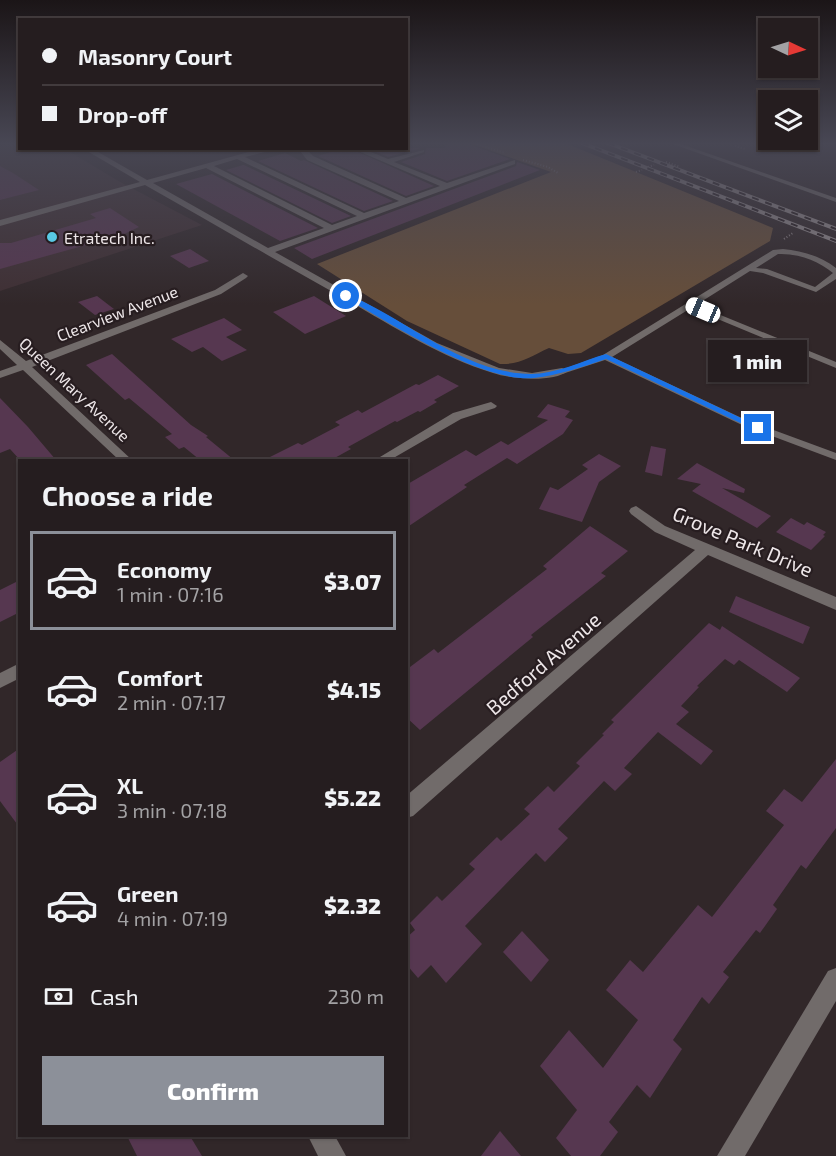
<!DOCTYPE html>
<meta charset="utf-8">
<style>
:root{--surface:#251d1f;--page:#2d2628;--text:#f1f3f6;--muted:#a3a2a4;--line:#423b3d;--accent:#8c9099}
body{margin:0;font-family:"Exo 2",sans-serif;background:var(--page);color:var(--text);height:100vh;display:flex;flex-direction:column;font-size:22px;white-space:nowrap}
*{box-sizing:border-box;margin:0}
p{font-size:20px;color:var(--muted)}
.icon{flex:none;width:33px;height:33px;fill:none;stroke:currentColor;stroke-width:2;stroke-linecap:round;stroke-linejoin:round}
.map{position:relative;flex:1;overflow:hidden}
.details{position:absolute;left:18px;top:459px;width:390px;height:678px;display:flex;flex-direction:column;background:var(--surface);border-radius:0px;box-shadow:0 2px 4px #0004,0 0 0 2px var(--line)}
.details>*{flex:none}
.banner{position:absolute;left:18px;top:18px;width:390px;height:132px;border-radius:0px;box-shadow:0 2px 4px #0004,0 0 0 2px var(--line);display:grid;align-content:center;height:132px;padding:0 24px;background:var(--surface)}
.needle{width:39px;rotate:94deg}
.controls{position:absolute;left:758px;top:18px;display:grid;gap:12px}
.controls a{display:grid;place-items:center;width:60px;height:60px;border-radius:0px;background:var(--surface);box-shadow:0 2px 4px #0004,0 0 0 2px var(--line);font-size:30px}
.end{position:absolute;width:27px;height:27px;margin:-14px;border:8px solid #1a73e8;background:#fff;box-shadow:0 0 0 3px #fff}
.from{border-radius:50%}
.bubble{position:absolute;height:42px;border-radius:0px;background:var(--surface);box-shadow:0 2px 4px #0004,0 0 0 2px var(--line);font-size:20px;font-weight:800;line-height:42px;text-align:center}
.car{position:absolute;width:18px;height:36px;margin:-18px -9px;border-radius:8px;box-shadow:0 0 4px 2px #0007;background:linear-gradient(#fff 24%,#345 0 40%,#fff 0 76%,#345 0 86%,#fff 0)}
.banner b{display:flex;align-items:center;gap:21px;height:57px;font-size:22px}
.banner b+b{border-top:2px solid var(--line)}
.banner i{width:15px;height:15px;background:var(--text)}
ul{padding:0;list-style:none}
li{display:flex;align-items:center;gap:18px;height:99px;margin:0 12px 9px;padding:0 12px;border:3px solid transparent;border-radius:0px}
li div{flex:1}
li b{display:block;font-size:22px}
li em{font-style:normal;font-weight:800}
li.current{border-color:var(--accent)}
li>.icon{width:54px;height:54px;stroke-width:1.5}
h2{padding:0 24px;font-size:27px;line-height:72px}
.pay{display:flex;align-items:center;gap:15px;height:66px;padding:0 24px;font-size:22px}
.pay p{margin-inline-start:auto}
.cta{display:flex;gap:12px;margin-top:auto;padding:12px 24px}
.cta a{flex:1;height:69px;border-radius:0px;background:var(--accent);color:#fff;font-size:24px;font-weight:800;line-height:69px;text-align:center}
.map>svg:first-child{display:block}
</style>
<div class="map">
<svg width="836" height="1156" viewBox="0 0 836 1156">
<rect width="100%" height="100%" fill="#312729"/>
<polygon fill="#3f2f33" points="19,143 20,148 65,149 122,183 202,225 0,291 0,146"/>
<path fill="#664e3a" d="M469,143H565L773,228L770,241L581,353L568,354L549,348C531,356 520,365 500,364L407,321L317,264L551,172Z"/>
<g fill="#563750">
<polygon points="446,143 466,143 510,159 447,181 401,162 425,154 426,148 445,148"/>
<polygon points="343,148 349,148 434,186 406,196 318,156"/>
<polygon points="368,148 421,148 388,157"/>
<polygon points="285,153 301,161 304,160 393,201 364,211 258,161"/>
<polygon points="517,162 540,170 312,259 294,248 516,166"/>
<polygon points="243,165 244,165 351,216 332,223 226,170"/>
<polygon points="0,166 13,173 39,190 0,200"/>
<polygon points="212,174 318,228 280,241 176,184"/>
<polygon points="110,208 139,227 122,235 0,269 0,243 11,243 96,218 90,214"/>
<polygon points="190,249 209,261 189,268 170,256"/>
<polygon points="97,296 114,309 95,315 78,302"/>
<polygon points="314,296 346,316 305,334 273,312"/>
<polygon points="224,318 242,330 226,337 247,350 222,361 203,347 192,352 171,339"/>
<polygon points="112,354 191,425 208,436 206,437 234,460 200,460 184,447 179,449 165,437 172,434 129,398 125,400 86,365"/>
<polygon points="438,375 459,386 434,400 437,402 420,412 418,411 397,422 395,421 348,447 351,449 331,460 264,460 298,443 302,445 340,425 335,422 358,410 362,413 416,384 419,385"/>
<polygon points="0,398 28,427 56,460 20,460 10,449 0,453"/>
<polygon points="548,404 570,411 565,417 573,420 563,434 517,464 507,458 464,485 467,487 406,528 406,485 466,450 476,456 501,441 508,445 548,420 537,417"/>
<polygon points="651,446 666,449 662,476 645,472"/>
<polygon points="599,454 621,466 599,482 582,522 539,509 550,487 558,490 588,469 582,465"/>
<polygon points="697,463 745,489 744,493 722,488 771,516 757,528 692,491 701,484 677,479"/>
<polygon points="791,518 804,525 807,522 826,532 823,535 825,536 811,550 776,532"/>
<polygon points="590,526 628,551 601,573 606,576 531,635 533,637 420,730 406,717 406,670 434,649 438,653 547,569 543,566"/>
<polygon points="20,580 20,612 0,622 0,590"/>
<polygon points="736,596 810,627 803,644 729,612"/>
<polygon points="709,623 720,630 722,626 800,678 787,692 739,660 734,665 725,659 697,686 699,687 681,706 689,712 676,724 713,751 701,765 658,732 624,768 632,774 615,791 604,781 558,829 568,838 545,862 536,853 465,926 482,944 446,983 431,965 418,978 406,964 406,938 415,930 410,923 437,896 442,901 475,869 469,864 497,837 501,841 530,814 524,809 548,786 554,792 580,766 576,763 604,735 602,734 614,722 611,720"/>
<polygon points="20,748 20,828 0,801 0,762"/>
<polygon points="836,759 836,828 806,869 801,865 773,905 777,909 760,933 756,930 723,972 729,977 709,1004 702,997 673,1040 682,1049 650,1098 637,1085 609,1122 618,1132 600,1156 571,1156 556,1138 577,1110 540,1066 569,1030 603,1068 638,1020 606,990 630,960 643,972 698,905 712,917 784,825 766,811 784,789 802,802"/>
<polygon points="522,931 549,960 531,982 503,952"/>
<polygon points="500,1131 521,1156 481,1156"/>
<polygon points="127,1136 190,1136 202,1156 137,1156"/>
</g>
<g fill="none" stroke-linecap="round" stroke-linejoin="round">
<g stroke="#887f81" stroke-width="2" stroke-dasharray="1 2" stroke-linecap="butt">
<polyline points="474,143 505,153"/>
<polyline points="735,146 745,149"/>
<polyline points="523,160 548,167 558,173"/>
<polyline points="666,162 680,167"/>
<polyline points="648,167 654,165"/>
<polyline points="636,172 642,170"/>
<polyline points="784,239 793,233"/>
</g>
<g fill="#716b6a" fill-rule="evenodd">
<polygon points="670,143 678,143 836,198 836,202"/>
<path d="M783,249C802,251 821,256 836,268V279L816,292L763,273L750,271L696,305L836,362V368L691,308L612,357L746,420L836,453V460L740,424L605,360L562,374L558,371L603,355L773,250ZM778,254C797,253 819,261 833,273L815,287L767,269L756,268Z"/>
</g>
<g fill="#716b6a" fill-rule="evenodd">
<path d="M82,148H91L147,180L260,149L280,148L245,157L364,213L399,201L307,160L298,148H305L313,156L406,198L440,186L351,148H361L388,159L424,150V152L394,162L447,183L515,160V164L275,252L437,343L499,368L532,373L562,368L568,371C553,383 510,379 493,373C441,357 394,327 347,300C279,262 212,223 145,185L0,226V220L140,182ZM237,159L357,216L332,225L214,166ZM206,168L324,228L268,248L153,183Z"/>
<polygon points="243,273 248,276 246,278 221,294 32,367 132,460 119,460 23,370 0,378 0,371 17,365 0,349 0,340 26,361 215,290"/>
<polygon points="491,402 497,406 495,408 461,419 390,460 375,460 453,413"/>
<polygon points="636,506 665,526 836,597 836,610 708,555 413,816 406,818 406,796 695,550 655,532 631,514 629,511 631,508"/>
<polygon points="20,663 20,678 0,688 0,673"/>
<polygon points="836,968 836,1001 745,1156 717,1156 828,971"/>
<polygon points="308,1136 335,1136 346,1156 318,1156"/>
</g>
<defs>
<g id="rail">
<polyline points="582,143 836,241"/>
<polyline points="608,143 836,229"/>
</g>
</defs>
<use href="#rail" stroke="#91898b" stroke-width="4"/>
<use href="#rail" stroke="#271d20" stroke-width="2" stroke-dasharray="7" stroke-linecap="butt"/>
</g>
<linearGradient id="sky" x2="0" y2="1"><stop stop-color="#1b1517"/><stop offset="0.47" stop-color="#484754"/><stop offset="1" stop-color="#484754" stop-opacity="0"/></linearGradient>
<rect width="836" height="305" fill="url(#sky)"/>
<path fill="#1a73e8" d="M346,294C406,318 462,373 531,374C556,374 582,361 606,354L762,428L755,430L606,359C582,367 559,375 534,378C482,383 390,323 344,297Z"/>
<circle fill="#58c8e4" stroke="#271d20" stroke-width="2" cx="52" cy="237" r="6"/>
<g text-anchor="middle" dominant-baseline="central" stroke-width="4.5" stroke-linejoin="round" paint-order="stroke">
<g font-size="16" fill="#eee7e9" stroke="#271d20" text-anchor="start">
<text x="64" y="237">Etratech Inc.</text>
</g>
<g font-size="16" fill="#eee7e9" stroke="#271d20">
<text transform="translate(117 313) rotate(-21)">Clearview Avenue</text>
<text transform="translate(75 389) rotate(43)">Queen Mary Avenue</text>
</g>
<g font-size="20" fill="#eee7e9" stroke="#271d20">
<text transform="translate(743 541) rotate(23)">Grove Park Drive</text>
<text transform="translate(543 663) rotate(-41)">Bedford Avenue</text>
</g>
</g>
</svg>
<div class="controls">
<a><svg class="needle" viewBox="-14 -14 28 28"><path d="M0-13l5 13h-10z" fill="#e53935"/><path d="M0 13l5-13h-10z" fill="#a3a2a4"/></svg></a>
<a><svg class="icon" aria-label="layers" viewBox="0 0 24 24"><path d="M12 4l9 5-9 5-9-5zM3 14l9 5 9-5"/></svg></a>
</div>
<i class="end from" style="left:346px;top:296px"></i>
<i class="end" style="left:758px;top:428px"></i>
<div class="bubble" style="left:708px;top:340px;width:99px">1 min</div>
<i class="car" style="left:703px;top:310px;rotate:293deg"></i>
<div class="banner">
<b><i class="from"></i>Masonry Court</b>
<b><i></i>Drop-off</b>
</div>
<section class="details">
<h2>Choose a ride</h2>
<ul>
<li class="current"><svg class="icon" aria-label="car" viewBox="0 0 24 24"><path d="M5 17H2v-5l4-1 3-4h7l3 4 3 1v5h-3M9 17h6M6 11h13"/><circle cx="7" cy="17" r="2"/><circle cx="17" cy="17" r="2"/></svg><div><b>Economy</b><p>1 min · 07:16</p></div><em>$3.07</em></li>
<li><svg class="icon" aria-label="car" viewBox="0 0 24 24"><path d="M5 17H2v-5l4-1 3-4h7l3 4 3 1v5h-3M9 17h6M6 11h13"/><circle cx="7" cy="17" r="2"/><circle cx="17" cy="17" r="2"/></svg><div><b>Comfort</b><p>2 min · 07:17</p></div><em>$4.15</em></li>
<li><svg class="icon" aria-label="car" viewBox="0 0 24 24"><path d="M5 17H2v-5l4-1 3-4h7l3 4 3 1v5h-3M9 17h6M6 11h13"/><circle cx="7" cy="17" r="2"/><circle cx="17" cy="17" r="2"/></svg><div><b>XL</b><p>3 min · 07:18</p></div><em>$5.22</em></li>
<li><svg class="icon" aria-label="car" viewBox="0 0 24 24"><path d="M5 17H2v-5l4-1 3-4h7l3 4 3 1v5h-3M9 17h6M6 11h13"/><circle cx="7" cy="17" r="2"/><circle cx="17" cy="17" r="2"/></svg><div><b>Green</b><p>4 min · 07:19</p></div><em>$2.32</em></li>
</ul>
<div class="pay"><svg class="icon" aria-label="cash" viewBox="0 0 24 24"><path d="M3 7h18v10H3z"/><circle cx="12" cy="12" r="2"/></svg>Cash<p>230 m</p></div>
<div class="cta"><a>Confirm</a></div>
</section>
</div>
